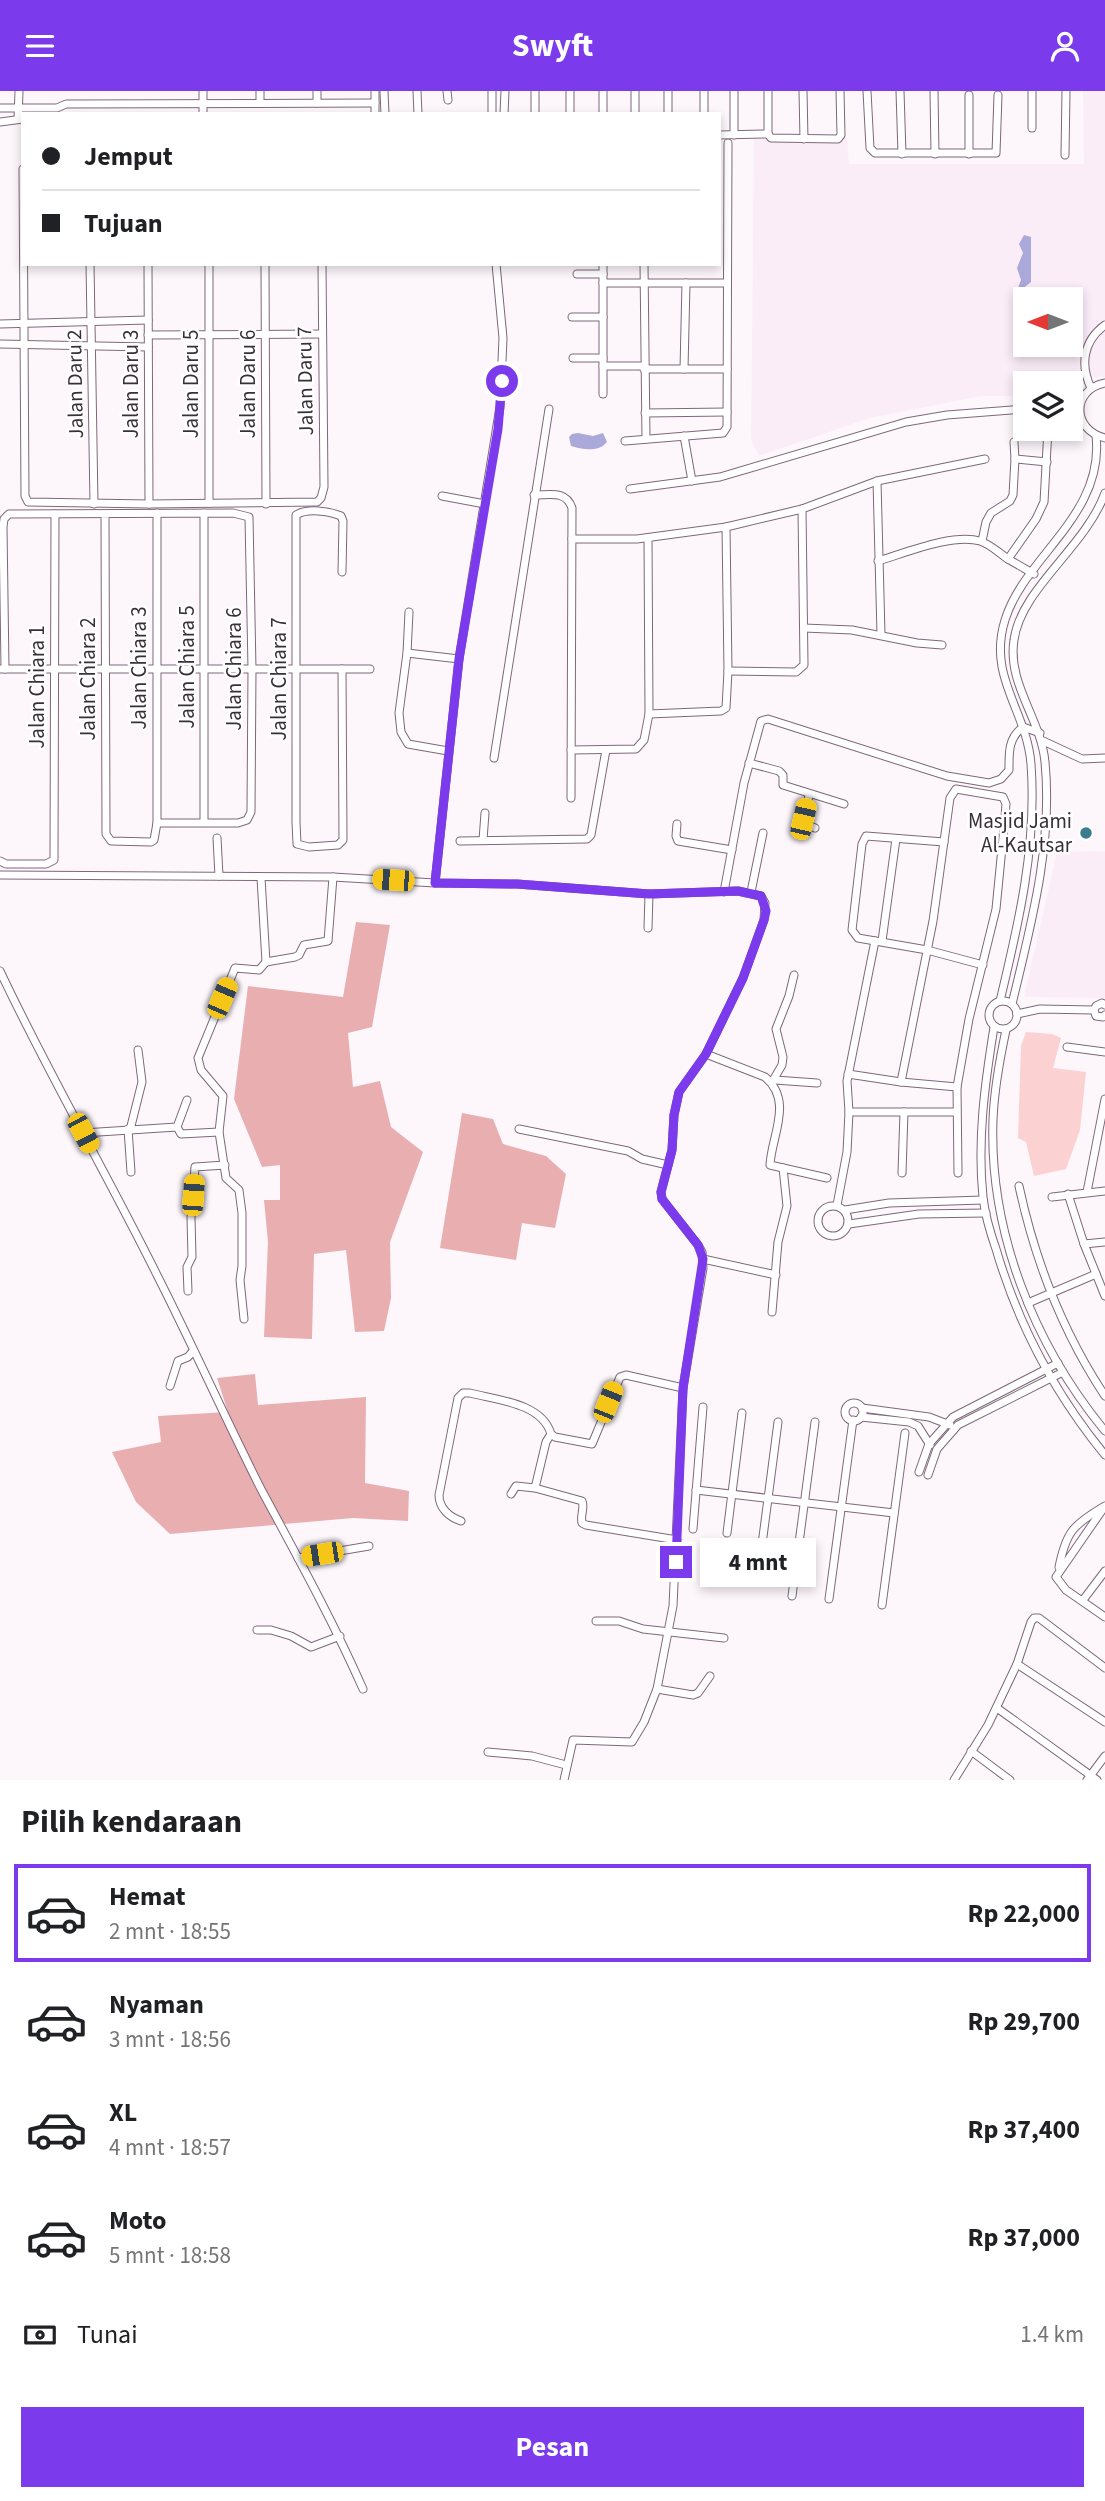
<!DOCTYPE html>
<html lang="id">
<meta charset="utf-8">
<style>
:root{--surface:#fff;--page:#f6f6f6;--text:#202124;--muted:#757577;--line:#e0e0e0;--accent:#7c3aed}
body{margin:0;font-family:"Source Sans 3",sans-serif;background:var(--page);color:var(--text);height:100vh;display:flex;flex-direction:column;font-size:26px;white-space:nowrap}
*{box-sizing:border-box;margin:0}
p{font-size:23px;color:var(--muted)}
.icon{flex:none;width:38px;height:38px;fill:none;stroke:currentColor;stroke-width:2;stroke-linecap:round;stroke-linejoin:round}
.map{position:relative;height:1689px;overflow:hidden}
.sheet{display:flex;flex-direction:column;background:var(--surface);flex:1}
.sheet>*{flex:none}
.guide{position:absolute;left:21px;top:21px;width:700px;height:154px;border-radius:0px;box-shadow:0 4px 10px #0003;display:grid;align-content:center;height:154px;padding:0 21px;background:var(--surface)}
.needle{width:46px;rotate:270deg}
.buttons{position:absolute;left:1013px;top:196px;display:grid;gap:14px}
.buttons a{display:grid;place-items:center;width:70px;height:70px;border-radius:0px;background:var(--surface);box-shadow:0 4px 10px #0003;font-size:35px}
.end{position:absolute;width:32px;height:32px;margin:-16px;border:9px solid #7c3aed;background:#fff;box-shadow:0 0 0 4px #fff}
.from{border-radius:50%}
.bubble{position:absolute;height:49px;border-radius:0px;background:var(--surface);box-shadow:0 4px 10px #0003;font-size:23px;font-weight:700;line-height:49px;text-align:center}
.car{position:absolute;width:21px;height:42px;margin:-21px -10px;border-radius:9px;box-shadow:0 0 5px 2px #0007;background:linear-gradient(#f5c518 24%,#345 0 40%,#f5c518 0 76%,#345 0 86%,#f5c518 0)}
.guide b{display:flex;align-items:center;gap:24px;height:66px;font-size:26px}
.guide b+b{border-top:2px solid var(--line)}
.guide i{width:18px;height:18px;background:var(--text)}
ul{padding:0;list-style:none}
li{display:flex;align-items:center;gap:21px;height:98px;margin:0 14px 10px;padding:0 7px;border:4px solid transparent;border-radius:0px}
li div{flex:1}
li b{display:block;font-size:26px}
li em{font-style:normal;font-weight:700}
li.current{border-color:var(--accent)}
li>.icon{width:63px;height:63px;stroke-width:1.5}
h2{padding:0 21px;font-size:32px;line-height:84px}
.pay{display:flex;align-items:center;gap:18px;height:77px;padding:0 21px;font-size:26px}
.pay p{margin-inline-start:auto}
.cta{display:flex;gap:14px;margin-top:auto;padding:14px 21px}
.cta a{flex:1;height:80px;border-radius:0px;background:var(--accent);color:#fff;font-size:28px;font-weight:700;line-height:80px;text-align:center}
header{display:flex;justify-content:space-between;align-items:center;height:91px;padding:0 21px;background:var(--accent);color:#fff;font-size:32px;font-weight:700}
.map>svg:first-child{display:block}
</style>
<header><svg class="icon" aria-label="menu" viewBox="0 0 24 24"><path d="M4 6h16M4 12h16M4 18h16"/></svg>Swyft<svg class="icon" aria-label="person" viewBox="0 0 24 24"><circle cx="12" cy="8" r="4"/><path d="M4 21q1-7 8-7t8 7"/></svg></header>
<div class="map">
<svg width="1105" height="1689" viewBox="0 0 1105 1689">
<rect width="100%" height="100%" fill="#fdf7fc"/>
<g fill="#fbedf8" fill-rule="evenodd">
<path d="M1083,0H1105V286H1073L1075,305H1071V292H1026L1025,305H981L870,327L759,365L751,349L754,48L847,47L849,73H1084ZM1026,208H1071V254H1026Z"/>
<polygon points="1105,760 1105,907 1024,906 1057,761"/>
</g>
<polygon fill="#fbd1d2" points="1026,941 1052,943 1061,947 1053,977 1086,981 1080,1039 1066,1078 1034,1085 1026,1051 1018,1047 1021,955"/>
<g fill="#e9aeb0">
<polygon points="356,831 390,834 372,936 348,942 353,996 380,990 391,1036 423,1061 390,1151 391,1207 384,1240 355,1241 346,1159 314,1163 312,1248 264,1246 268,1151 264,1109 280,1109 280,1074 262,1076 234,1008 248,895 343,906"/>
<polygon points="462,1022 493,1028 503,1053 546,1065 566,1083 555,1137 522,1132 516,1169 440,1157"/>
<polygon points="255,1283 258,1314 366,1306 365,1392 409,1400 408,1430 353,1427 170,1443 136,1411 112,1361 161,1351 158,1325 228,1321 217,1287"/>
</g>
<g fill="#aba9d9">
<polygon points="1024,144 1031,146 1031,191 1021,199 1018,197 1021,189 1017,177 1023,162 1019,153"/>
<path d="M578,342L593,345L603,342L607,351C599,361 583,359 571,355L569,346L572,343Z"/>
</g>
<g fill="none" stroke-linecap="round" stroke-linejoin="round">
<defs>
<g id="minor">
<polyline points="203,0 203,23"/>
<polyline points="260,0 260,12"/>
<polyline points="317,0 317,12"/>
<polyline points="375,0 375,23"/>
<polyline points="384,0 385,23"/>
<polyline points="417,0 418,23"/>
<polyline points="447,0 448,9"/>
<polyline points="535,0 535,23"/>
<polyline points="570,0 570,23"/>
<polyline points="603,0 603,23"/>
<polyline points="635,0 635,23"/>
<polyline points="668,0 668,23"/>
<polyline points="704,0 704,23"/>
<polyline points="734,0 734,44"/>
<polyline points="768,0 768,43"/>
<polyline points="803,0 804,48"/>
<polyline points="867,0 870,57 875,62 996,62 998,4"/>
<polyline points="900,0 902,63"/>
<polyline points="934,0 935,63"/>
<polyline points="969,4 969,63"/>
<polyline points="0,17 57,17 66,13 375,12"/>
<polyline points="492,23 492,0"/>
<polyline points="504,23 505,0"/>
<polyline points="18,28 19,0"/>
<polyline points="0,31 23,28"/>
<polyline points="1032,37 1032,0"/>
<polyline points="719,44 768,43 771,47 838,48 841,44 840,0"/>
<polyline points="1065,64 1066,0"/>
<polyline points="23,78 25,405 28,411 149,413 317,411 321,407 324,396 322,173"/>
<polyline points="90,173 94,413"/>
<polyline points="148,173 149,413"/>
<polyline points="209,173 209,412"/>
<polyline points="265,173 266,413"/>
<polyline points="603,173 603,303"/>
<polyline points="644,173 646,348"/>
<polyline points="577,183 603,183"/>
<polyline points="603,192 727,192"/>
<polyline points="572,226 603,226"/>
<polyline points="0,233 148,229"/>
<polyline points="148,244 322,243"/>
<polyline points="0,253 148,256"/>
<polyline points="573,267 603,267"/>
<polyline points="603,275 644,275"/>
<polyline points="644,278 727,278"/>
<polyline points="684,278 686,192"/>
<path d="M1105,292C1071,299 1072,339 1105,347"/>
<path d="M1091,297C1080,274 1083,250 1105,234"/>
<polyline points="645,322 727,321"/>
<polyline points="684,345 692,390"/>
<polyline points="625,350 723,342 727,336 728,52"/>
<polyline points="1014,351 1015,368"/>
<polyline points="877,390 881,543"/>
<polyline points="630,398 720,386 906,331 947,324 1026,318"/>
<path d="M534,404C550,404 566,399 572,417L571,707"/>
<polyline points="442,405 485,413"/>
<polyline points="157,422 157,732"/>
<polyline points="204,422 204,731"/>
<polyline points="572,448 637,448 726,436 802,418 877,390 985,368"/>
<polyline points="982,450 986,431 991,422 1010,410 1013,404 1015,368 1047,371"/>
<polyline points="1008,468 1034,483"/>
<path d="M878,470C905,462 953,442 980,450C990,453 999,462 1008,468L1036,428L1044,411L1048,338"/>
<path d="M342,481L343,430L341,425C329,420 307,417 296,424V731L297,753L309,756L338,754L343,749L342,578"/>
<polyline points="409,521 407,562 399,622 401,641 408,653 448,660"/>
<polyline points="804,537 852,539 917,552 942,554"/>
<polyline points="407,562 459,568"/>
<polyline points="1,578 370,578"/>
<polyline points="5,578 3,436 4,428 9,423 233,422 249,426 252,578 251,721 247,729 238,732 157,732 154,749 151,751 111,750 106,743 105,423"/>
<polyline points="728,580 796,581 804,574 802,418"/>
<polyline points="649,623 721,620 726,617 728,580 726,436"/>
<polyline points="1041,649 1082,668 1105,667"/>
<polyline points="571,659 636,658 644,649 649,623 648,447"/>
<polyline points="494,667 549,318"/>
<polyline points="749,672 779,680 783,684 783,694 844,713"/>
<polyline points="809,704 803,732 815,737"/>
<polyline points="677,733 676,745 678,750 732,759"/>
<polyline points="217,747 219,785"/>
<polyline points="483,749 485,722"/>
<polyline points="460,750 587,748 591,744 606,659"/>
<polyline points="944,751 866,745 862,753 852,839 858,847 927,859 983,874"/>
<polyline points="0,770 6,773 46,773 54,769 55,423"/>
<polyline points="0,784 333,786 435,792 459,568 500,316 503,247 496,173"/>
<polyline points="435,792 517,793 649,803 738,800 761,805 765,812 764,829 743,887 706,963 679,1001 674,1024 672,1059 661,1101 662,1108 698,1154 702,1161 703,1177 683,1297 673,1515 657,1598 644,1631 632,1651 573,1649 564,1689"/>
<path d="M724,801L744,692L761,630L768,628L947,685L989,692L1001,688L1009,679C1009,662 1008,647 1023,636L1040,642"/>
<polyline points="751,801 763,742"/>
<polyline points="648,837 649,803"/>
<polyline points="882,850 896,748"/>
<polyline points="266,871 295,866 299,864 304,854 328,850 333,786"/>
<path d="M0,880C49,984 107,1083 158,1186C194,1257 226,1329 262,1400C297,1465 333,1530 363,1598"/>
<circle cx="1003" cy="924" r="14"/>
<path d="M1000,910C1019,831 1037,754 1031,673C1027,620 987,586 1005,529C1024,466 1105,424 1096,345"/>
<path d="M1012,913C1031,834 1053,753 1045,671C1041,628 1007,593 1014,549C1021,497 1085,457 1105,402"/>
<polyline points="1094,919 1096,925 1103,926 1105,924"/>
<polyline points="1017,923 1040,918 1094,919 1096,915 1102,912 1105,914"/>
<path d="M994,936C985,992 977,1049 983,1106C985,1124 990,1141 996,1158C1018,1233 1055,1303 1105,1364"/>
<path d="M1006,939C1000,967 994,1000 993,1029C989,1141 1034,1254 1105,1340"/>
<polyline points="1067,956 1105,961"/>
<path d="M706,963L765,986C794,1010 771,1046 770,1074L827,1087"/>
<polyline points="848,983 901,991 957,996"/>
<polyline points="775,989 817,992"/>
<polyline points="772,991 782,974 783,966 776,938 789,905 794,884"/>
<polyline points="901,991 933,830 950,707 956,698 1003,706 1006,713 1005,726 996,818 969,928 957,996 958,1082"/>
<polyline points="849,1021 956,1021"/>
<polyline points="177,1036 187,1009"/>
<polyline points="128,1038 131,1081"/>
<polyline points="519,1038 628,1060 642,1068 668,1074"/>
<polyline points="130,1039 142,991 138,959"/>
<polyline points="83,1042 177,1036 181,1043 219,1041"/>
<polyline points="902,1082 904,1021"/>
<path d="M1019,1095C1035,1170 1062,1240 1105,1305"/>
<polyline points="1087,1101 1105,1008"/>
<polyline points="1068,1103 1084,1153 1105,1205"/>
<polyline points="1052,1106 1105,1100"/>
<polyline points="837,1114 847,1061 849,1021 847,990 875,850"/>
<circle cx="833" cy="1130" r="15"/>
<polyline points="845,1119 889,1112 983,1109"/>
<polyline points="849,1133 919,1123 986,1122"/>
<polyline points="1084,1153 1105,1151"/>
<polyline points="703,1168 776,1184"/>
<polyline points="188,1200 187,1176 192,1166 191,1127 195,1076 225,1074"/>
<polyline points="1028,1212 1096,1183"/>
<polyline points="772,1221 778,1151 787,1115 783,1077"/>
<polyline points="244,1228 240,1189 242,1175 242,1122 239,1099 226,1087 219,1041 223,1005 201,979 198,967 235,877 259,879 266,871 261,787"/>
<polyline points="170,1295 178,1270 188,1266 193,1260"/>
<circle cx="854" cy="1321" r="9"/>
<polyline points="862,1317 929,1326 950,1334"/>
<polyline points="861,1326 909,1331 918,1335 930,1354"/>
<polyline points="551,1343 555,1346 592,1353 620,1286 626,1284 683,1297"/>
<polyline points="919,1381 929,1353 953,1326 1058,1272"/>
<polyline points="928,1384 937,1358 958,1334 1063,1281"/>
<path d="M535,1397L582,1410C585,1417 580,1424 582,1432L586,1434L677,1449"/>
<polyline points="696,1399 894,1422"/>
<polyline points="1105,1415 1056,1486 1066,1499 1105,1526"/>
<path d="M461,1430C449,1426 439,1417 439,1404L458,1307L463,1302H470C497,1309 542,1312 551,1343L546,1351L535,1397L516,1395L511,1403"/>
<polyline points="693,1438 703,1316"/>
<polyline points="727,1442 742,1322"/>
<polyline points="298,1467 369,1455"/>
<path d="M1059,1476C1066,1441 1073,1434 1103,1416"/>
<polyline points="758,1484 778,1331"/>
<polyline points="792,1505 815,1331"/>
<polyline points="829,1508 853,1329"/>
<polyline points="1083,1509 1105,1480"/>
<polyline points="882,1514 905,1342"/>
<polyline points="596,1530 619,1530 643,1538 724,1547"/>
<polyline points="257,1539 271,1539 291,1545 311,1556 340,1545"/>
<polyline points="1017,1573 1031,1531 1034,1527 1039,1527 1105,1577"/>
<polyline points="657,1598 693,1604 698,1602 710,1585"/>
<polyline points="997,1617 1097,1689"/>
<polyline points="971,1660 1010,1689"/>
<polyline points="488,1661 532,1665 566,1674"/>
<polyline points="954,1689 988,1634 1017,1573 1105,1631"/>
<polyline points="1087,1689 1105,1665"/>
</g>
</defs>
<use href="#minor" stroke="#7f677b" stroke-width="9"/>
<use href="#minor" stroke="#fff" stroke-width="7"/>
</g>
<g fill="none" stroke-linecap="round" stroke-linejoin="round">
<polyline stroke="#7c3aed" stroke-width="9" points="502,290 498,338 459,568 435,792 517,793 649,803 738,800 761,805 766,820 764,829 743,887 706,963 679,1001 674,1024 672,1059 661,1101 662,1108 698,1154 703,1168 683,1297 676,1471"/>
</g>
<circle fill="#3b7c8f" stroke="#fff" stroke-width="2.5" cx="1086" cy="742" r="7"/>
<g text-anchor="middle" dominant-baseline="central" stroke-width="5" stroke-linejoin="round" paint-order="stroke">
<g font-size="21" fill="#392f37" stroke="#fff">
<text transform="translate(305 290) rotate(-91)">Jalan Daru 7</text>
<text transform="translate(75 293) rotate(-91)">Jalan Daru 2</text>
<text transform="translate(131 293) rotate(-90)">Jalan Daru 3</text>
<text transform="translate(191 293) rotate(-90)">Jalan Daru 5</text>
<text transform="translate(248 293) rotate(-90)">Jalan Daru 6</text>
<text transform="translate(187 576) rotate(-90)">Jalan Chiara 5</text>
<text transform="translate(139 577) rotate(-90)">Jalan Chiara 3</text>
<text transform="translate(234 578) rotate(-90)">Jalan Chiara 6</text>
<text transform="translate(88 588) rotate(-90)">Jalan Chiara 2</text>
<text transform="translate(279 588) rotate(-90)">Jalan Chiara 7</text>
<text transform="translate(37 596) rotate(-90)">Jalan Chiara 1</text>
</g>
<g font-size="21" fill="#392f37" stroke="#fff" text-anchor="end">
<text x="1072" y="730">Masjid Jami<tspan x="1072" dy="24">Al-Kautsar</tspan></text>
</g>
</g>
</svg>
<div class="buttons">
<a><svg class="needle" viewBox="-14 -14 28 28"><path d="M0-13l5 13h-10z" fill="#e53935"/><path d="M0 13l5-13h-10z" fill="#757577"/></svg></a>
<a><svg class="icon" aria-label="layers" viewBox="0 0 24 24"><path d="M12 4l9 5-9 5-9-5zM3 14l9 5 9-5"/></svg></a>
</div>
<i class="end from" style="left:502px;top:290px"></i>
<i class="end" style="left:676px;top:1471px"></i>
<div class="bubble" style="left:700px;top:1447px;width:116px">4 mnt</div>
<i class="car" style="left:803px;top:728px;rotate:13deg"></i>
<i class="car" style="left:393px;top:789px;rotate:274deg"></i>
<i class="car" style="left:222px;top:907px;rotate:23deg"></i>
<i class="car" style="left:83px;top:1042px;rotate:152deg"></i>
<i class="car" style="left:193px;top:1104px;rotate:4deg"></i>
<i class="car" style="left:608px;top:1311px;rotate:22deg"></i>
<i class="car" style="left:322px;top:1463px;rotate:261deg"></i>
<div class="guide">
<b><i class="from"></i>Jemput</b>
<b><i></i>Tujuan</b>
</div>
</div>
<section class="sheet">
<h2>Pilih kendaraan</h2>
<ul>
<li class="current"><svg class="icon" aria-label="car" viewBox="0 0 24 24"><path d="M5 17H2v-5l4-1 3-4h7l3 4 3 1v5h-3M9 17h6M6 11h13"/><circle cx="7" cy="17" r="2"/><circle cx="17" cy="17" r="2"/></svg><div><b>Hemat</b><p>2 mnt · 18:55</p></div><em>Rp 22,000</em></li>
<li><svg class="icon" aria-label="car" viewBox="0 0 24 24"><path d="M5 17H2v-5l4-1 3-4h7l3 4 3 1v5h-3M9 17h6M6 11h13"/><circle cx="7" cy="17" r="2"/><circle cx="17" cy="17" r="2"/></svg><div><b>Nyaman</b><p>3 mnt · 18:56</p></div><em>Rp 29,700</em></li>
<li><svg class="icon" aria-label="car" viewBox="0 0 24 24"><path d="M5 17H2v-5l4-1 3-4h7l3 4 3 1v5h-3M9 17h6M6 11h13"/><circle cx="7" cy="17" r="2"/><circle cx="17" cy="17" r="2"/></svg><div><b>XL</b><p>4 mnt · 18:57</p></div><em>Rp 37,400</em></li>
<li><svg class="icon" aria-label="car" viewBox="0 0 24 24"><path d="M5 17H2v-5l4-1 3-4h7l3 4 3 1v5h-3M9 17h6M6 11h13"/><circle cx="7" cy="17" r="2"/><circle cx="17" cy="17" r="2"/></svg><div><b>Moto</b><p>5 mnt · 18:58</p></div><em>Rp 37,000</em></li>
</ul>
<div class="pay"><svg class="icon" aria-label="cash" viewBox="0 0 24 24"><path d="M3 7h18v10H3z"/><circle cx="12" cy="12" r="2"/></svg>Tunai<p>1.4 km</p></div>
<div class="cta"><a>Pesan</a></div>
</section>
